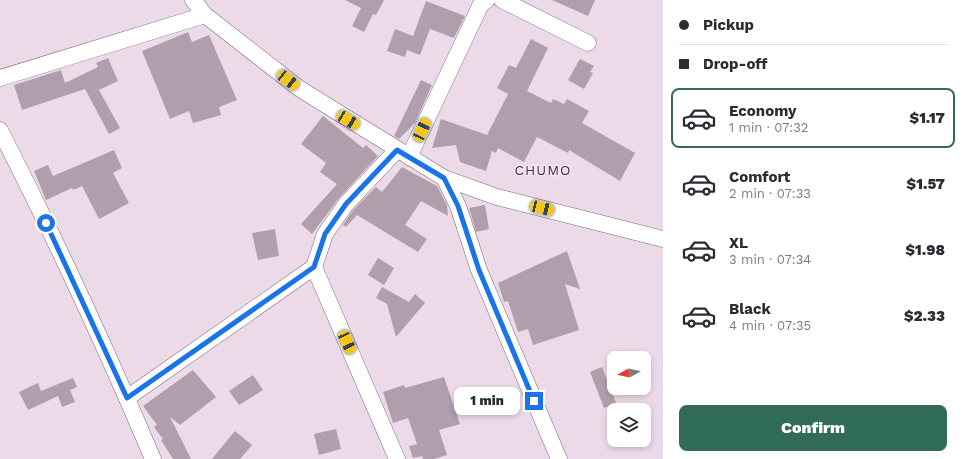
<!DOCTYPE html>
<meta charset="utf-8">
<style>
:root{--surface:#fff;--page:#f2f2f3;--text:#2b2b33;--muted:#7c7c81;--line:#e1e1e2;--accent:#306c56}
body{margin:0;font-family:"Work Sans",sans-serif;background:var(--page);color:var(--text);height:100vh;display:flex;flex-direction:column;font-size:15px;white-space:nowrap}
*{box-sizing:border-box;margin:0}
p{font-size:13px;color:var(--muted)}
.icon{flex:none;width:22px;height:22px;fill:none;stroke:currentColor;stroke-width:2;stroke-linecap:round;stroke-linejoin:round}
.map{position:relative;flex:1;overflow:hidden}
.sheet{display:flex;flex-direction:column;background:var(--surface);width:300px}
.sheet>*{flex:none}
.top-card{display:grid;align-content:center;height:88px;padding:0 16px;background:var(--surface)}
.needle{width:26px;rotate:262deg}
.fabs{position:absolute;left:607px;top:351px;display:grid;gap:8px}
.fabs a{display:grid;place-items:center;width:44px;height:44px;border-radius:8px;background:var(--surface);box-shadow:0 2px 6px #0003;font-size:20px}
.end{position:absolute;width:18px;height:18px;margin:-9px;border:5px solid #1a73e8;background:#fff;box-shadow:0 0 0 2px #fff}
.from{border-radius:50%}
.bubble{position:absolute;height:28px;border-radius:8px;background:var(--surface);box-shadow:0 2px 6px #0003;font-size:13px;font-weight:800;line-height:28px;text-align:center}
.car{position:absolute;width:12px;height:24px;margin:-12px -6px;border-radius:5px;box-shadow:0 0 3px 1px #0007;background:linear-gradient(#f5c518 24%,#345 0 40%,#f5c518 0 76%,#345 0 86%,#f5c518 0)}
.top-card b{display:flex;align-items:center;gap:14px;height:38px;font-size:15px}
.top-card b+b{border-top:1px solid var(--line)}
.top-card i{width:10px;height:10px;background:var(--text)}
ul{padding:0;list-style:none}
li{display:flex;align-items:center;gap:12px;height:60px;margin:0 8px 6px;padding:0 8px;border:2px solid transparent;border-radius:8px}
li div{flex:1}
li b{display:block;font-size:15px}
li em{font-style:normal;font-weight:800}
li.current{border-color:var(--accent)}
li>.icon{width:36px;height:36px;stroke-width:1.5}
.cta{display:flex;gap:8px;margin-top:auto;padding:8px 16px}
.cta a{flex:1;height:46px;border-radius:8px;background:var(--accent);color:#fff;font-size:16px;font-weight:800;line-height:46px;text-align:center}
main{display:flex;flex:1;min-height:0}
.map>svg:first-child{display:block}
</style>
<main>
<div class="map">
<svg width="663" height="459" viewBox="0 0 663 459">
<rect width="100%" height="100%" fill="#ecdae9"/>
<g fill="#b09eac">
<polygon points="345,0 384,0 376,15 373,14 364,32 352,26 361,8"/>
<polygon points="552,0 595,0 588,16"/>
<polygon points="426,1 465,16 454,38 430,29 420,55 407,50 405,57 387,51 395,29 413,36"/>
<polygon points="188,32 192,42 209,35 237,100 219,107 221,115 193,123 189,111 170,119 142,51"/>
<polygon points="531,39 548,48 527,91 551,103 553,99 564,104 567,99 589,111 582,123 635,153 620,181 569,150 568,153 537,137 524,162 498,148 496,153 492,151 486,171 460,162 456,145 432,148 441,119 487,135 508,94 497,88 509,65 516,68"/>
<polygon points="108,58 118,81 99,90 120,128 109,134 85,89 22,110 14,85 61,70 65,83 98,67 96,63"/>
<polygon points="580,59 594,66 590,72 593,73 584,89 568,80"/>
<polygon points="421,80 432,85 415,123 399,139 394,136"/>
<polygon points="323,116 363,148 366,145 378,156 339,198 312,234 301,224 337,184 320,172 326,163 301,144"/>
<polygon points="114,150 122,168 113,173 129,203 99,219 82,186 73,190 72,188 46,200 34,171 48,165 53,176"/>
<polygon points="402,167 437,186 447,205 448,216 421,201 405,225 427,239 418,252 357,215 346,227 343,225 353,210 376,187 382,192"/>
<polygon points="485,205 489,229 476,232 469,208"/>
<polygon points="275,229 279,256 258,260 252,233"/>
<polygon points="567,251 580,289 565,284 579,330 533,345 528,329 518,332 508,301 504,302 498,283"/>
<polygon points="378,258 394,268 384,285 368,275"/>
<polygon points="382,287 409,302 415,294 425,303 396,337 387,304 376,298"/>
<polygon points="602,367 616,403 604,408 590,372"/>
<polygon points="193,370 216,397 180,425 170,417 191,459 173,459 161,440 163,439 154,427 157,425 143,406"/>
<polygon points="253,375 263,390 239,405 229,391"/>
<polygon points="444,377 460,424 439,430 447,455 434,459 423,459 422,456 413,458 409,446 417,444 408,418 393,423 383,392 404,385 405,388"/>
<polygon points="73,378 77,387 70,390 75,402 62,407 58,396 28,410 19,392 38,383 41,391"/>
<polygon points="336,429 341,449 319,455 314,434"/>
<polygon points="235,431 252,445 240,459 212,459"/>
</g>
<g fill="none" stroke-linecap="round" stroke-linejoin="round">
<defs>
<g id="minor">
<polyline points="193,0 205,15 300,89 444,178 497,197 663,239"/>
<polyline points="502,0 588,43"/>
<polyline points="0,78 205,15"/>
<path d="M0,130C55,238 106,348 153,459"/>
<polyline points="409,157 481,4 487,0"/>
<polyline points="444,178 458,206 479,270 559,459"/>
<polyline points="314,267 397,459"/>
<polyline points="127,398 314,267 325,234 346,204 397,150"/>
</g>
</defs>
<use href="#minor" stroke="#786875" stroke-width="17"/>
<use href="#minor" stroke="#fff" stroke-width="16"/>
</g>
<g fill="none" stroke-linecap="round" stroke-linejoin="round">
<polyline stroke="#1a73e8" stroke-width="5" points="46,223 127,398 314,267 325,234 346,204 397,150 444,178 458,206 479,270 534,401"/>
</g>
<g text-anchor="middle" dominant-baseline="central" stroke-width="3" stroke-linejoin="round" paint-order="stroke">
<g font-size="14" letter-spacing="1" fill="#3d353b" stroke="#fae7f6">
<text x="543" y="170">CHUMO</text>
</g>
</g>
</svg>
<div class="fabs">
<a><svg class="needle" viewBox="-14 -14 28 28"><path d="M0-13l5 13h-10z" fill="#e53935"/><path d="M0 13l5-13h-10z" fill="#7c7c81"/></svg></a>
<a><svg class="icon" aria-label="layers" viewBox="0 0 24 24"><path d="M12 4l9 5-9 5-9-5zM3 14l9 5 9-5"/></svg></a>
</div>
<i class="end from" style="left:46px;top:223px"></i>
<i class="end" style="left:534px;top:401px"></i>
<div class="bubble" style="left:454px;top:387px;width:66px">1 min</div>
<i class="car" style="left:288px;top:80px;rotate:128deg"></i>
<i class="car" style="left:348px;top:120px;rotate:122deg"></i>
<i class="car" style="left:422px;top:130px;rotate:25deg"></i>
<i class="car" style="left:542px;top:208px;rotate:104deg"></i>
<i class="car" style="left:347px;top:342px;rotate:155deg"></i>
</div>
<section class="sheet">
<div class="top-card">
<b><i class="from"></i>Pickup</b>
<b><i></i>Drop-off</b>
</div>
<ul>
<li class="current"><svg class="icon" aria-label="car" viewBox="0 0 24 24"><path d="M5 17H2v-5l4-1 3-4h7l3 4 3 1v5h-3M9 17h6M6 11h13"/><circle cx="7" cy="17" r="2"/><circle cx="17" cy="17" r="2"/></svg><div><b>Economy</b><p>1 min · 07:32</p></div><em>$1.17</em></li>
<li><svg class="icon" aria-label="car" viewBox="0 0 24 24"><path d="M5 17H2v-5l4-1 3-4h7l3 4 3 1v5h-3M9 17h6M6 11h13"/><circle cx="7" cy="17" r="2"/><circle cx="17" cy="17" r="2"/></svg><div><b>Comfort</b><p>2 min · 07:33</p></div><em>$1.57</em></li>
<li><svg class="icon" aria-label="car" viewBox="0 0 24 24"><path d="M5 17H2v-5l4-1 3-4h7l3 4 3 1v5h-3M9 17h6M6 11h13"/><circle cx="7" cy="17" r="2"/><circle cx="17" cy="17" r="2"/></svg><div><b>XL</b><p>3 min · 07:34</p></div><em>$1.98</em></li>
<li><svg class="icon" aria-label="car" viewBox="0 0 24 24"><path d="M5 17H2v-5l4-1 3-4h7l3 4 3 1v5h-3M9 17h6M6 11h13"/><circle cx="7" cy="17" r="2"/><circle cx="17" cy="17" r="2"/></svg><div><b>Black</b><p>4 min · 07:35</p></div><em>$2.33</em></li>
</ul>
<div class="cta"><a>Confirm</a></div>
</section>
</main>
